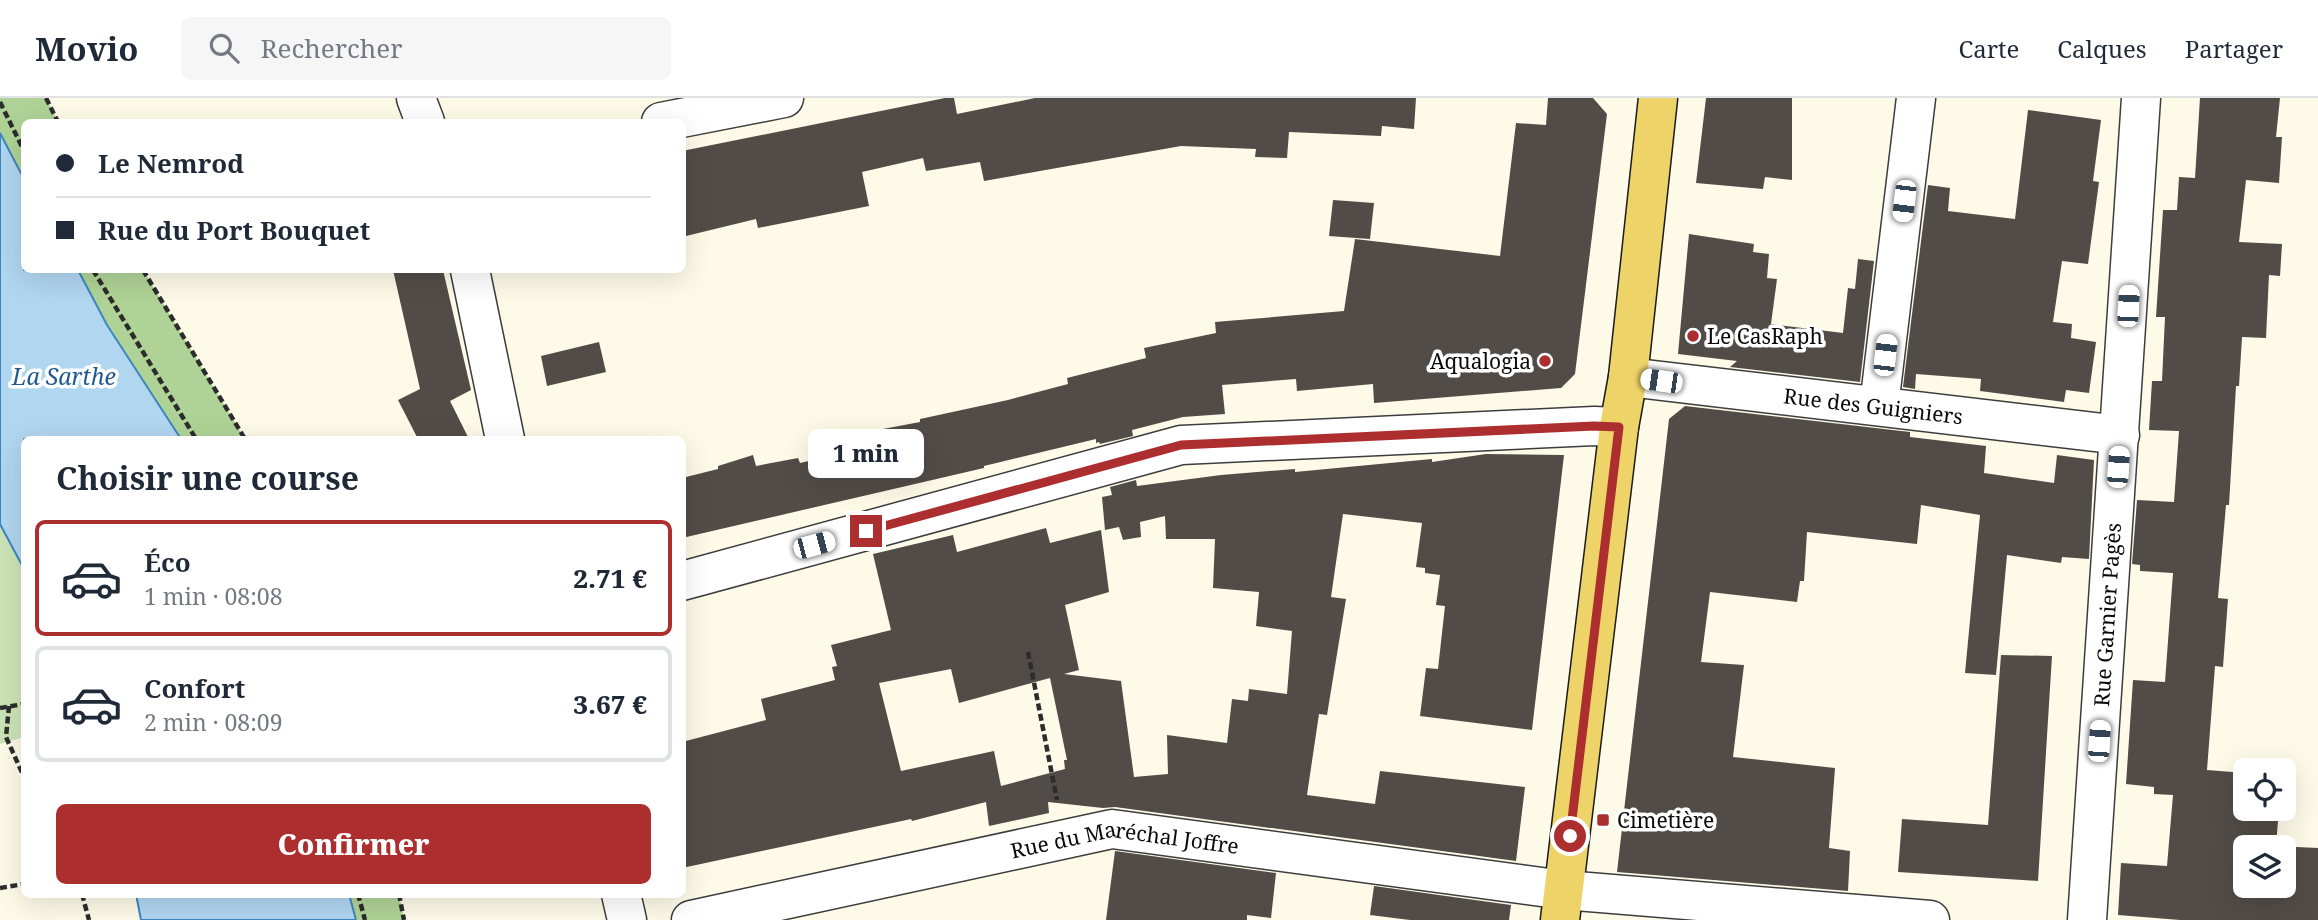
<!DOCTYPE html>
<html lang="fr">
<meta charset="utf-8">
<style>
:root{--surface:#fff;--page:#f6f6f7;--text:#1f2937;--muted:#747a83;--line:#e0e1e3;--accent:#ad2e2e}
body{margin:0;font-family:"Noto Serif",serif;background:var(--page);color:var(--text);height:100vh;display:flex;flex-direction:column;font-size:26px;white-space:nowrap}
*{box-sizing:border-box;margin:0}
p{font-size:23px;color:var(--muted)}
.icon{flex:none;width:38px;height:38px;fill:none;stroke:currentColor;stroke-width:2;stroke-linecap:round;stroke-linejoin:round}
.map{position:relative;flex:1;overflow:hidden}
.sheet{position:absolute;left:21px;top:338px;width:665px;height:462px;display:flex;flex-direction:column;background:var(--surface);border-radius:10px;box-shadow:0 7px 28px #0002}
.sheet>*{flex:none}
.guide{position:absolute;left:21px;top:21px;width:665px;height:154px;border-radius:10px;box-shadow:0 7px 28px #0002;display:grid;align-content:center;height:154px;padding:0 35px;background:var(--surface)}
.controls{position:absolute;left:2233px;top:660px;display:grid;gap:14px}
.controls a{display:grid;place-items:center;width:63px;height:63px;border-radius:10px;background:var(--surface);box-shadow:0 7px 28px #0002;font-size:35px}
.end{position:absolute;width:32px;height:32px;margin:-16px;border:9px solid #ad2e2e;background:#fff;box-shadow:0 0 0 4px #fff}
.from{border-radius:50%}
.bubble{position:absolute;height:49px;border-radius:10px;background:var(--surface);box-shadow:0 7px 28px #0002;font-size:23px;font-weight:800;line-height:49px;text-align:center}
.car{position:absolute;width:21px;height:42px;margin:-21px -10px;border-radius:9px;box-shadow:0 0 5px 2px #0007;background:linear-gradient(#fff 24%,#345 0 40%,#fff 0 76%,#345 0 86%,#fff 0)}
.guide b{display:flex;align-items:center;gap:24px;height:66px;font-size:26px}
.guide b+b{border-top:2px solid var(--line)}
.guide i{width:18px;height:18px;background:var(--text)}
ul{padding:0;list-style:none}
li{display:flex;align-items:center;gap:21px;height:116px;margin:0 14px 10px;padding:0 21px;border:4px solid var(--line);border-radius:10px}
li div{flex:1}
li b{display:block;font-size:26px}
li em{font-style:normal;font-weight:800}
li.selected{border-color:var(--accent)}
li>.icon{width:63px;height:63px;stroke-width:1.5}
h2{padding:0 35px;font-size:32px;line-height:84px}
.button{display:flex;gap:14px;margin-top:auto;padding:14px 35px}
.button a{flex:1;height:80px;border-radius:10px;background:var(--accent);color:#fff;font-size:28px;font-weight:800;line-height:80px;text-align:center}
header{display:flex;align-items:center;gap:42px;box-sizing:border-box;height:98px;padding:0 35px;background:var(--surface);border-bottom:2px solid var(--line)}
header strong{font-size:33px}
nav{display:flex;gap:38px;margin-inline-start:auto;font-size:24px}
.search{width:490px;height:63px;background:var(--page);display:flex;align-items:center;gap:18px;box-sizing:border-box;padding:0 24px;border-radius:10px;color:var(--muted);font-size:26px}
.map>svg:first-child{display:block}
</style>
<header>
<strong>Movio</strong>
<div class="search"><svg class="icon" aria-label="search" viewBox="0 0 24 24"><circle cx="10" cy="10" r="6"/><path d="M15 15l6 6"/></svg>Rechercher</div>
<nav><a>Carte</a><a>Calques</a><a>Partager</a></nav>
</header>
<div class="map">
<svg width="2318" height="822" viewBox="0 0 2318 822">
<rect width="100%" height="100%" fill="#fdfae8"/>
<polygon fill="#cbe4b6" points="0,426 24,471 24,639 0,646"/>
<g fill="#afd396">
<polygon points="0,0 46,0 58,24 24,24 24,81 0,35"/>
<polygon points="78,172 143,172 245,341 181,341 107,227"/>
<polygon points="349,796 399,796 404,822 356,822"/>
</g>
<g fill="#b1d6f0" stroke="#3e86c1" stroke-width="2">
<polygon points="0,35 24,81 24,172 78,172 107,227 181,341 24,341 24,471 0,426"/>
<polygon points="136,796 349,796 356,822 141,822"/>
</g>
<g fill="#514c47" fill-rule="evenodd">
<polygon points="945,0 954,0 957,16 1035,0 1416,0 1414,31 1382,28 1381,38 1289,34 1287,60 1255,59 1256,51 1181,48 984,83 980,64 926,73 923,60 862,74 869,108 758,130 756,121 686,138 682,121 682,53"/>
<polygon points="1548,0 1593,0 1607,16 1575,276 1561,290 1374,305 1373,286 1297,293 1296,281 1222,287 1225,316 1183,319 1132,332 1133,338 1100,346 1099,344 1096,345 1096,341 984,368 984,370 682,440 682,380 718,371 718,368 753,357 756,368 798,360 800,365 871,349 867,334 920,324 920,321 1008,302 1068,286 1067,280 1146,260 1144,250 1216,235 1215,224 1344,213 1355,141 1500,158 1516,25 1546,27"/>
<polygon points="1706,0 1792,0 1792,82 1765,79 1763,91 1696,85"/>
<path d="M2200,0H2280L2276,39H2282L2279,85L2246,82L2239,144L2282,146L2280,178L2269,177L2266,240L2242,239L2239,288H2236L2229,407H2226L2218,500L2228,501L2223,569L2215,568L2207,672L2245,675V710H2279L2276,748L2318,750V822H2180L2118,817L2121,765L2167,768L2173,697L2154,696V689L2126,686L2133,582L2165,584L2173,475L2140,473V467L2132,466L2137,402L2174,404L2179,333L2149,332L2152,283H2162L2165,219H2156L2163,112H2177L2179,79L2195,80ZM2245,749H2284V788H2245Z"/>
<polygon points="2028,12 2101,22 2093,83 2099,84 2088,166 2062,163 2053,224 2072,226 2071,240 2096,244 2089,295 2066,292 2064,304 1980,293 1981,281 1916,276 1915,291 1903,289 1928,87 1950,90 1948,113 2015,121"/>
<polygon points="1333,102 1374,105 1370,141 1329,138"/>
<polygon points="1689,136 1754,146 1753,154 1769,156 1767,180 1777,181 1771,226 1843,235 1848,190 1855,191 1858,161 1874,163 1860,284 1730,269 1737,263 1678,256"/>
<polygon points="393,172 443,172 471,292 450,303 469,341 418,341 398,302 420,291"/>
<polygon points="599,244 606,274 547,288 541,258"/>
<polygon points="1685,308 1910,334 1910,339 1986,348 1984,375 2054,385 2057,357 2094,362 2089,461 2062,459 2061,465 2007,457 1996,577 1965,575 1980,417 1921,407 1917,446 1807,434 1804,483 1800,483 1797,504 1710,494 1701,564 1744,567 1733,659 1835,670 1829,750 1850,753 1848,793 1617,774 1669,321"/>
<path d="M1486,356L1564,357L1532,632L1420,618L1426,570L1438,571L1445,508L1436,507L1440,477L1425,475V470L1416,469L1422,425L1343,416L1331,499L1346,501L1327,617L1319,616L1307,697L1375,706L1380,673L1525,689L1516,763L1115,709L1103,710L1048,704L1049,715L989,728L986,704L912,723L911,721L682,770V644L766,622L761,601L835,582L832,569L837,568L831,547L891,532L873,456L953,437L957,454L1046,430L1050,445L1101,432L1109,494L1065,507L1079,572L1064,576L1121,583L1134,679L1168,676L1167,637L1227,645L1232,601L1248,603L1249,591L1287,596L1292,533L1256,528L1259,494L1213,490L1215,441H1166L1165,418L1140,424L1141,439L1123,442L1119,429L1105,432L1102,399L1112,397L1110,389L1136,382L1137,388L1221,377L1295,371V374L1432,361V364ZM951,571L959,605L1050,580L1067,662H1064L1065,671L1001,688L994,653L901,673L879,585Z"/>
<polygon points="2001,557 2052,558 2038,783 1898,774 1902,721 1988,727"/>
<polygon points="1115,753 1276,775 1271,820 1247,817 1247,822 1106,822"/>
<polygon points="1374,788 1511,807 1509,822 1410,822 1370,817"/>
</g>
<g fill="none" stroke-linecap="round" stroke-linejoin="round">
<defs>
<g id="minor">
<polyline points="416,0 425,24"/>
<polyline points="661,24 784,0"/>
<polyline points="470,172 505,341"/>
<path id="s1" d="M1628,279L2120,337"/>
<polyline points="1879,308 1916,0"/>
<polyline points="682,483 1181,347 1594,328 1619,329"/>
<polyline points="621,796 627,822"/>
<path id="s2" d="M691,822L1112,731L1564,792L1930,822"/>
<path id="s3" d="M2087,822L2141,0"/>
</g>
<polyline id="major" points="1560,822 1619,329 1628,279 1658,0"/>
</defs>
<use href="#minor" stroke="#3d3d3d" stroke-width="41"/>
<use href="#major" stroke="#1b1b1b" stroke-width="41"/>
<g stroke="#2c2c2c" stroke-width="4.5" stroke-dasharray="7 3.5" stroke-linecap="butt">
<polyline points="46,0 58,24"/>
<polyline points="0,4 24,53"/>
<polyline points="93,172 196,341"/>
<polyline points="143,172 245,341"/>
<polyline points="1028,554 1057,702"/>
<polyline points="9,608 6,639 24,679"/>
<polyline points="0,610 24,606"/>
<polyline points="0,790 24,786"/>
<polyline points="82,796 89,822"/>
<polyline points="358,796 365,822"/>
<polyline points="399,796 404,822"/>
</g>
<use href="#minor" stroke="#fff" stroke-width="38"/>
<use href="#major" stroke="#edd368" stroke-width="38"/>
</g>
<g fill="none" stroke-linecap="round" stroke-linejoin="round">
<polyline stroke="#ad2e2e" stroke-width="9" points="866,433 1181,347 1594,328 1619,329 1570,738"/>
</g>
<g fill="#ad2e2e" stroke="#fff" stroke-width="2.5">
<circle cx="1693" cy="238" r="7"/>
<circle cx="1545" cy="263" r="7"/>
<rect x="1596" y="715" width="14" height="14" rx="3.5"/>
</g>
<g text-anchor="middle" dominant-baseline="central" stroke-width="7" stroke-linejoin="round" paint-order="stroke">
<g font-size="21" fill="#0a0a0a" stroke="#fff" text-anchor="start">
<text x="1707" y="238">Le CasRaph</text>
<text x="1531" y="263" text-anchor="end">Aqualogia</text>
<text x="1617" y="722">Cimetière</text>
</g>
<g font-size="21" fill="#0a0a0a" stroke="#fff">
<text stroke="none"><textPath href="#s1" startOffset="247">Rue des Guigniers</textPath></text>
<text stroke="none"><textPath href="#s3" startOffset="306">Rue Garnier Pagès</textPath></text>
<text stroke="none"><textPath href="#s2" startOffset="443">Rue du Maréchal Joffre</textPath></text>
</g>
<g font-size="23" font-style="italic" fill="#1f5990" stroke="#fff">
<text x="64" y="278">La Sarthe</text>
</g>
</g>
</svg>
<div class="controls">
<a><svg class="icon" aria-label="locate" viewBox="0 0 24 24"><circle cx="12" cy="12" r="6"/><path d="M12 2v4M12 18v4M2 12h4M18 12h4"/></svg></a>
<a><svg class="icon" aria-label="layers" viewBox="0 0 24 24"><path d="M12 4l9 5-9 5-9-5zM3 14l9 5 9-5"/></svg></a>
</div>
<i class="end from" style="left:1570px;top:738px"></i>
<i class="end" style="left:866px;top:433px"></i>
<div class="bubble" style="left:808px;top:331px;width:116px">1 min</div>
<i class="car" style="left:1904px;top:103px;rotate:187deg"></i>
<i class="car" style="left:2128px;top:208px;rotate:3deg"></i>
<i class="car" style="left:1885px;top:257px;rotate:7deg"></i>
<i class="car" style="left:1661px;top:283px;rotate:278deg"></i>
<i class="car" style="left:2118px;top:369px;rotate:4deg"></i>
<i class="car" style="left:814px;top:447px;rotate:75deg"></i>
<i class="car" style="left:2099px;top:643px;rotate:4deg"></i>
<div class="guide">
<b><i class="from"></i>Le Nemrod</b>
<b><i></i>Rue du Port Bouquet</b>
</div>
<section class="sheet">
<h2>Choisir une course</h2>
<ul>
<li class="selected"><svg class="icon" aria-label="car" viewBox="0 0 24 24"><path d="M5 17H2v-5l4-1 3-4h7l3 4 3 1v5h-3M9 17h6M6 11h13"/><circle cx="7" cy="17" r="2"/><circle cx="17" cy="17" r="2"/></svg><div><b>Éco</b><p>1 min · 08:08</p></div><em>2.71 €</em></li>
<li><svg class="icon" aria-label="car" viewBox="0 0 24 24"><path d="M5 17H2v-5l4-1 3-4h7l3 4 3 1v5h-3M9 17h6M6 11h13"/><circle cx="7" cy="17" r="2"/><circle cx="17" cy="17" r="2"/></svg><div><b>Confort</b><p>2 min · 08:09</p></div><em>3.67 €</em></li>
</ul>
<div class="button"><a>Confirmer</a></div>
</section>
</div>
